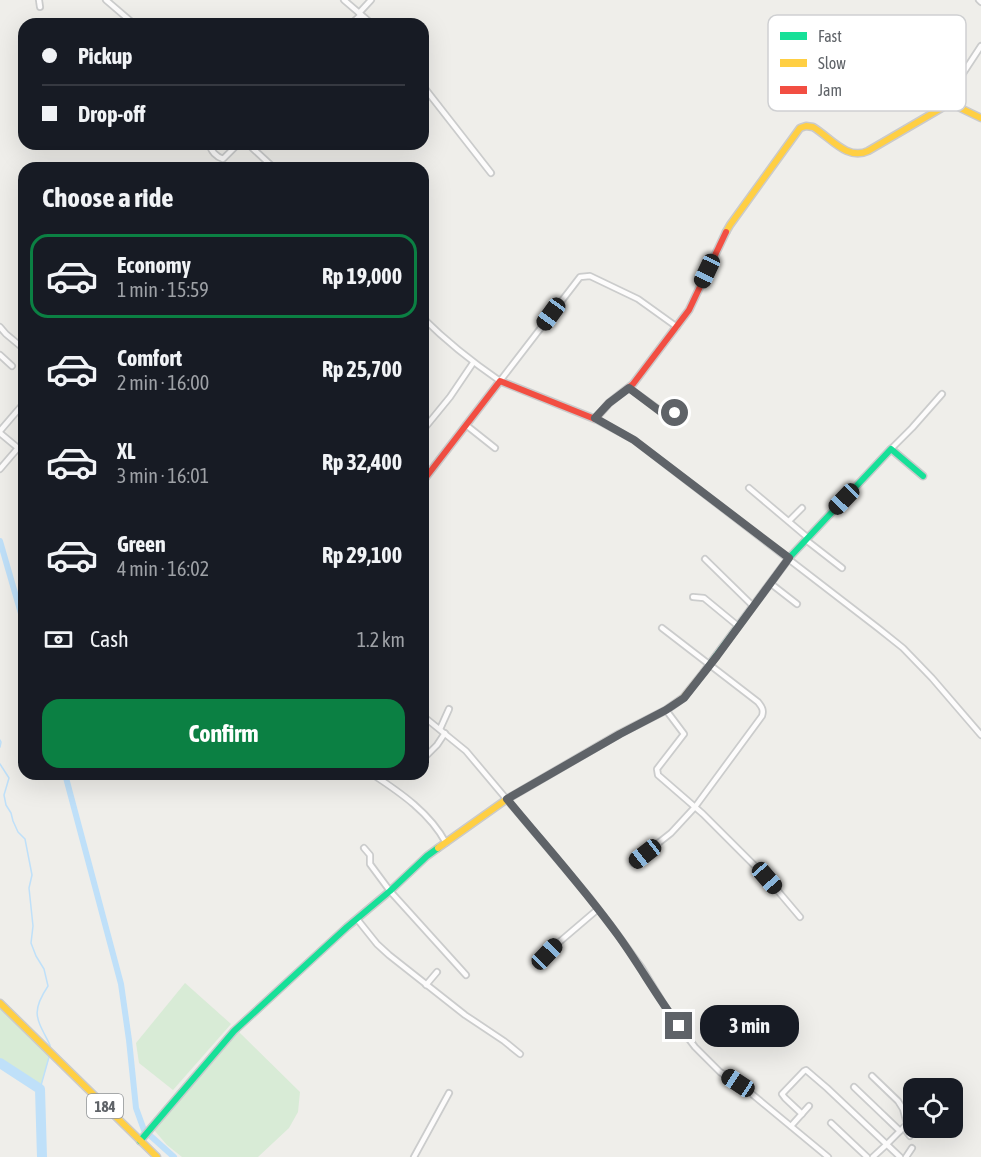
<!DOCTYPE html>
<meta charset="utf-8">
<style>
:root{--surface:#171b24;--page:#20242c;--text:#f1f3f6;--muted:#9ea1a6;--line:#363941;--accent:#0b8043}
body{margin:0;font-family:"Asap Condensed",sans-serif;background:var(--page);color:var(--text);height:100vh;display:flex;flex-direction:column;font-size:22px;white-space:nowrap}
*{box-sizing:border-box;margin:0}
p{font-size:20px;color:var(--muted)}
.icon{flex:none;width:33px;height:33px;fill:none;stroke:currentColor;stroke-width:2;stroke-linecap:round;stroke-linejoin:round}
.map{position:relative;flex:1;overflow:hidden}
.details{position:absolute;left:18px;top:162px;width:411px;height:618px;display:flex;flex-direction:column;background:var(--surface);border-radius:18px;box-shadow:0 6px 24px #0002}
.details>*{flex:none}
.guide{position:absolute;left:18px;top:18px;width:411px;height:132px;border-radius:18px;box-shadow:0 6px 24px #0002;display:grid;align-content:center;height:132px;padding:0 24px;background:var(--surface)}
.tools{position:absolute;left:903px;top:1078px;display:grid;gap:12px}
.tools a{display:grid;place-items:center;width:60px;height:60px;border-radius:12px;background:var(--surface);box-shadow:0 6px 24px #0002;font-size:30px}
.end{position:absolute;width:27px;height:27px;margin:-14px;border:8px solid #5f6368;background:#fff;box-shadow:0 0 0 3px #fff}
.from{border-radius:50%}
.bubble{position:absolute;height:42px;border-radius:18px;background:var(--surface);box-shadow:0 6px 24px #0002;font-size:20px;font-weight:700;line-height:42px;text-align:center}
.car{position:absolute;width:18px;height:36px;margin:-18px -9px;border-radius:8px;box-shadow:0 0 4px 2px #0007;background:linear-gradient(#222 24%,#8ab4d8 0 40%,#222 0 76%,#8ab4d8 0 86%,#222 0)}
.guide b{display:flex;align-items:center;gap:21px;height:57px;font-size:22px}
.guide b+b{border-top:2px solid var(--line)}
.guide i{width:15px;height:15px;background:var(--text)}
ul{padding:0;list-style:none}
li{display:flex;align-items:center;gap:18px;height:84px;margin:0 12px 9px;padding:0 12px;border:3px solid transparent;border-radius:18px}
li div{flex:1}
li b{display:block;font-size:22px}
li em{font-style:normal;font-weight:700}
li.on{border-color:var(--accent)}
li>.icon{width:54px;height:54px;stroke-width:1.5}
h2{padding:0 24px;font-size:27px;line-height:72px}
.pay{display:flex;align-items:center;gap:15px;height:66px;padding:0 24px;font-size:22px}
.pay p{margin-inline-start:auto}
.primary-button{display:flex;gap:12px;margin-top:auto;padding:12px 24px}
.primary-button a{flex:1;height:69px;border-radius:18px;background:var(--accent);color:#fff;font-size:24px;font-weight:700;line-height:69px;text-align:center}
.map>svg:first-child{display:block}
</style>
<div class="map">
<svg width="981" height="1157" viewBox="0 0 981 1157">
<rect width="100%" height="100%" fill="#efeeea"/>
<g fill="#d8ebd6">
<polygon points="185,983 231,1024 173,1090 139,1063 136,1043"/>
<polygon points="0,1003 50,1055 40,1089 0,1063"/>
<polygon points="239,1032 300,1092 298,1112 289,1128 258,1157 182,1157 167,1145 154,1130"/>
</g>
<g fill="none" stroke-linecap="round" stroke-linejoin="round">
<g stroke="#bfe0f9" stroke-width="1.5">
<polyline points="0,740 1,742 0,747"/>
<path d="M0,764L9,778L4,795L6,805L11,813L13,821L18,832L25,839L32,875L29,888L33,926L31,943L36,956L44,969L48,986C30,1013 37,1019 50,1045V1049"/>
<polyline points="40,1089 49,1057"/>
</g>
<g stroke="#bfe0f9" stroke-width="6">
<polyline points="0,541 24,624"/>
<polyline points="65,774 121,984 129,1040 136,1108 144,1130 174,1157"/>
</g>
<polyline stroke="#bfe0f9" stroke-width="10" points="0,1063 40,1089 42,1157"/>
<defs>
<g id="street">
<polyline points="39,0 40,7"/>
<polyline points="106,0 134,24"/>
<polyline points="344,0 372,24"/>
<polyline points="979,0 981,2"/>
<polyline points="359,13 371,0"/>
<polyline points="351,24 361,15"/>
<polyline points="423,86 491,173"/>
<polyline points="945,106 958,81 981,46"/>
<path d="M210,144C210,151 217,157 223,159L238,144"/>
<polyline points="248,144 274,168"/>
<path d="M423,318C448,343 471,361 500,381L580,277L590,276L638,299L677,327"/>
<polyline points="0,327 6,334 24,349"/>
<polyline points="0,355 12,366"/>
<polyline points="629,388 668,416 673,416 679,407"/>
<polyline points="595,419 634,440 878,628 903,648 932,678 981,735"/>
<polyline points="466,425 495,448"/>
<polyline points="423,430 450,397 473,363"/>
<polyline points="0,431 24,403"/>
<polyline points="0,433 24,453"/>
<polyline points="891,449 912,428 942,394"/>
<polyline points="0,469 18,448"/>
<polyline points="749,488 807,537"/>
<polyline points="789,521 802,508"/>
<polyline points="806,540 842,568"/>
<polyline points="705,559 753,606"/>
<polyline points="770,583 797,604"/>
<polyline points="693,597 704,598 738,626"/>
<polyline points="666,710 684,734 657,769 658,775 703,814 767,878 800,917"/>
<polyline points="423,716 466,751 589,897 618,935 642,968 669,1013 695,1047 720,1072 741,1085 828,1157"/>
<polyline points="440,729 449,709"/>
<polyline points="423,759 437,745 445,733"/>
<path d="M372,774C401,793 430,813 446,843"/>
<polyline points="412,775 412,774"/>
<polyline points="364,848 370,855 370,864 390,891 466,975"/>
<path d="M633,863L671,833L695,807L762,716C764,710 762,707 758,702L662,628"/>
<polyline points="357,919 377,944 389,955 465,1015 504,1041 520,1054"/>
<polyline points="547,954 557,944 598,909"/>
<polyline points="426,985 437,972"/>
<polyline points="872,1076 898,1101 903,1109 907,1124 886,1145 873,1157"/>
<polyline points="854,1087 900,1131"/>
<polyline points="802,1114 785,1098 782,1094 804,1071 806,1070 827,1088 900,1157"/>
<polyline points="831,1123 867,1157"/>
<polyline points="791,1126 809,1106"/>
<polyline points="904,1128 910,1136"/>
<polyline points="414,1157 449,1093"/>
<polyline points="906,1157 912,1148"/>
</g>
<g id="fast">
<polyline points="704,672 789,558 891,449 923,476"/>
<polyline points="140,1141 234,1031 347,927 390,891 427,856 438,848"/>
</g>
<g id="slow">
<path d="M726,232L730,225L800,128L806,126L813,127C830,137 847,161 868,151L945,106L952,104L981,118"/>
<polyline points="438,848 507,799 619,734 666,710 683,698 704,672"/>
<polyline points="0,1003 157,1157"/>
</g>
<polyline id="jam" points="423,481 500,381 595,419 609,403 633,384 689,310 726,232"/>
</defs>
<use href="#street" stroke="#cbcccc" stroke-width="8"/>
<use href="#fast" stroke="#cacacb" stroke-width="9"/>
<use href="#slow" stroke="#cacacb" stroke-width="9"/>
<use href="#jam" stroke="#cacacb" stroke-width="9"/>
<use href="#street" stroke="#fdfcfc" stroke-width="4.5"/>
<use href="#fast" stroke="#16e098" stroke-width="6"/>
<use href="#slow" stroke="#ffcf43" stroke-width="6"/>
<use href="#jam" stroke="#f24e42" stroke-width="6"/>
</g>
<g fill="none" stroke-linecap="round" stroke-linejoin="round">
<path stroke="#5f6368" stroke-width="8" d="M675,413L671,417L665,415L629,388L609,403L595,418L634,440L789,558L717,656L684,698L666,710L620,734L507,799C544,844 583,887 617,934C639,964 657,997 679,1026"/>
</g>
<g text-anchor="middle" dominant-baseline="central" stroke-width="6" stroke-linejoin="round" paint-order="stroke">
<rect fill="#fff" stroke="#8f9295" stroke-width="1.5" x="87" y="1094" width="36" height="24" rx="4.5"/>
<g font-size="15" font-weight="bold" fill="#5f6368">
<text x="105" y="1106">184</text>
</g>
</g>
<rect x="768" y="15" width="198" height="96" rx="9" fill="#fff" stroke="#cfd0d2" stroke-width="1.5"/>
<rect x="780" y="32" width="27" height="8" fill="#16e098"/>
<rect x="780" y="59" width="27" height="8" fill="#ffcf43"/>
<rect x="780" y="86" width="27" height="8" fill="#f24e42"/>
<g font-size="16" fill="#5f6368">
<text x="818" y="42">Fast</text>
<text x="818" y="69">Slow</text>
<text x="818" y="96">Jam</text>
</g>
</svg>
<div class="tools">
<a><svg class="icon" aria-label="locate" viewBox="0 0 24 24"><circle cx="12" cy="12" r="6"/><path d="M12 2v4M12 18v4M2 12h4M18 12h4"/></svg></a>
</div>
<i class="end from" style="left:675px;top:413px"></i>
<i class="end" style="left:679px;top:1026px"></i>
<div class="bubble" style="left:700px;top:1005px;width:99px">3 min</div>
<i class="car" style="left:707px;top:271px;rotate:205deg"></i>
<i class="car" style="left:551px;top:314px;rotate:216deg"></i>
<i class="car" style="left:844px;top:499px;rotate:224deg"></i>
<i class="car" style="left:645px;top:854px;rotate:232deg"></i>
<i class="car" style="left:767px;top:878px;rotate:139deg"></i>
<i class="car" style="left:547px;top:954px;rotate:44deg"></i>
<i class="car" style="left:738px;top:1083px;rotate:303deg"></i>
<div class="guide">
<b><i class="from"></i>Pickup</b>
<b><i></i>Drop-off</b>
</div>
<section class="details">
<h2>Choose a ride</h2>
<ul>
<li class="on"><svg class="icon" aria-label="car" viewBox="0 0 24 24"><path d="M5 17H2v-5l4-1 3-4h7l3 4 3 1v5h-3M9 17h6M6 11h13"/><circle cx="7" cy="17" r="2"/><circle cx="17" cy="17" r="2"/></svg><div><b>Economy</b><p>1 min · 15:59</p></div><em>Rp 19,000</em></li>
<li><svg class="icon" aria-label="car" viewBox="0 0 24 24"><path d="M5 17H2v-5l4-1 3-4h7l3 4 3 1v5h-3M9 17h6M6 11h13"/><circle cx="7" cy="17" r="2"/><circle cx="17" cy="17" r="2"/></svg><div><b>Comfort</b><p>2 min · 16:00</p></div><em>Rp 25,700</em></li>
<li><svg class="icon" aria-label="car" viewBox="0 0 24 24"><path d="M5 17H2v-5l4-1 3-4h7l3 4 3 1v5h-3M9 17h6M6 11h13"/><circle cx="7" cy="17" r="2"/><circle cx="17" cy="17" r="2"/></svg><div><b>XL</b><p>3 min · 16:01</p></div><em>Rp 32,400</em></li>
<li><svg class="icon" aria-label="car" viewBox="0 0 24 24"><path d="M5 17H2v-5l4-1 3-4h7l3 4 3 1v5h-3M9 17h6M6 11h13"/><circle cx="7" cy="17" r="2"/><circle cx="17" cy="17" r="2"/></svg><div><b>Green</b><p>4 min · 16:02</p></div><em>Rp 29,100</em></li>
</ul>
<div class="pay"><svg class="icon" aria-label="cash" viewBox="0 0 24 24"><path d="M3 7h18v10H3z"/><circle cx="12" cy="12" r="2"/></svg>Cash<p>1.2 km</p></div>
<div class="primary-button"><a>Confirm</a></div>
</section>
</div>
